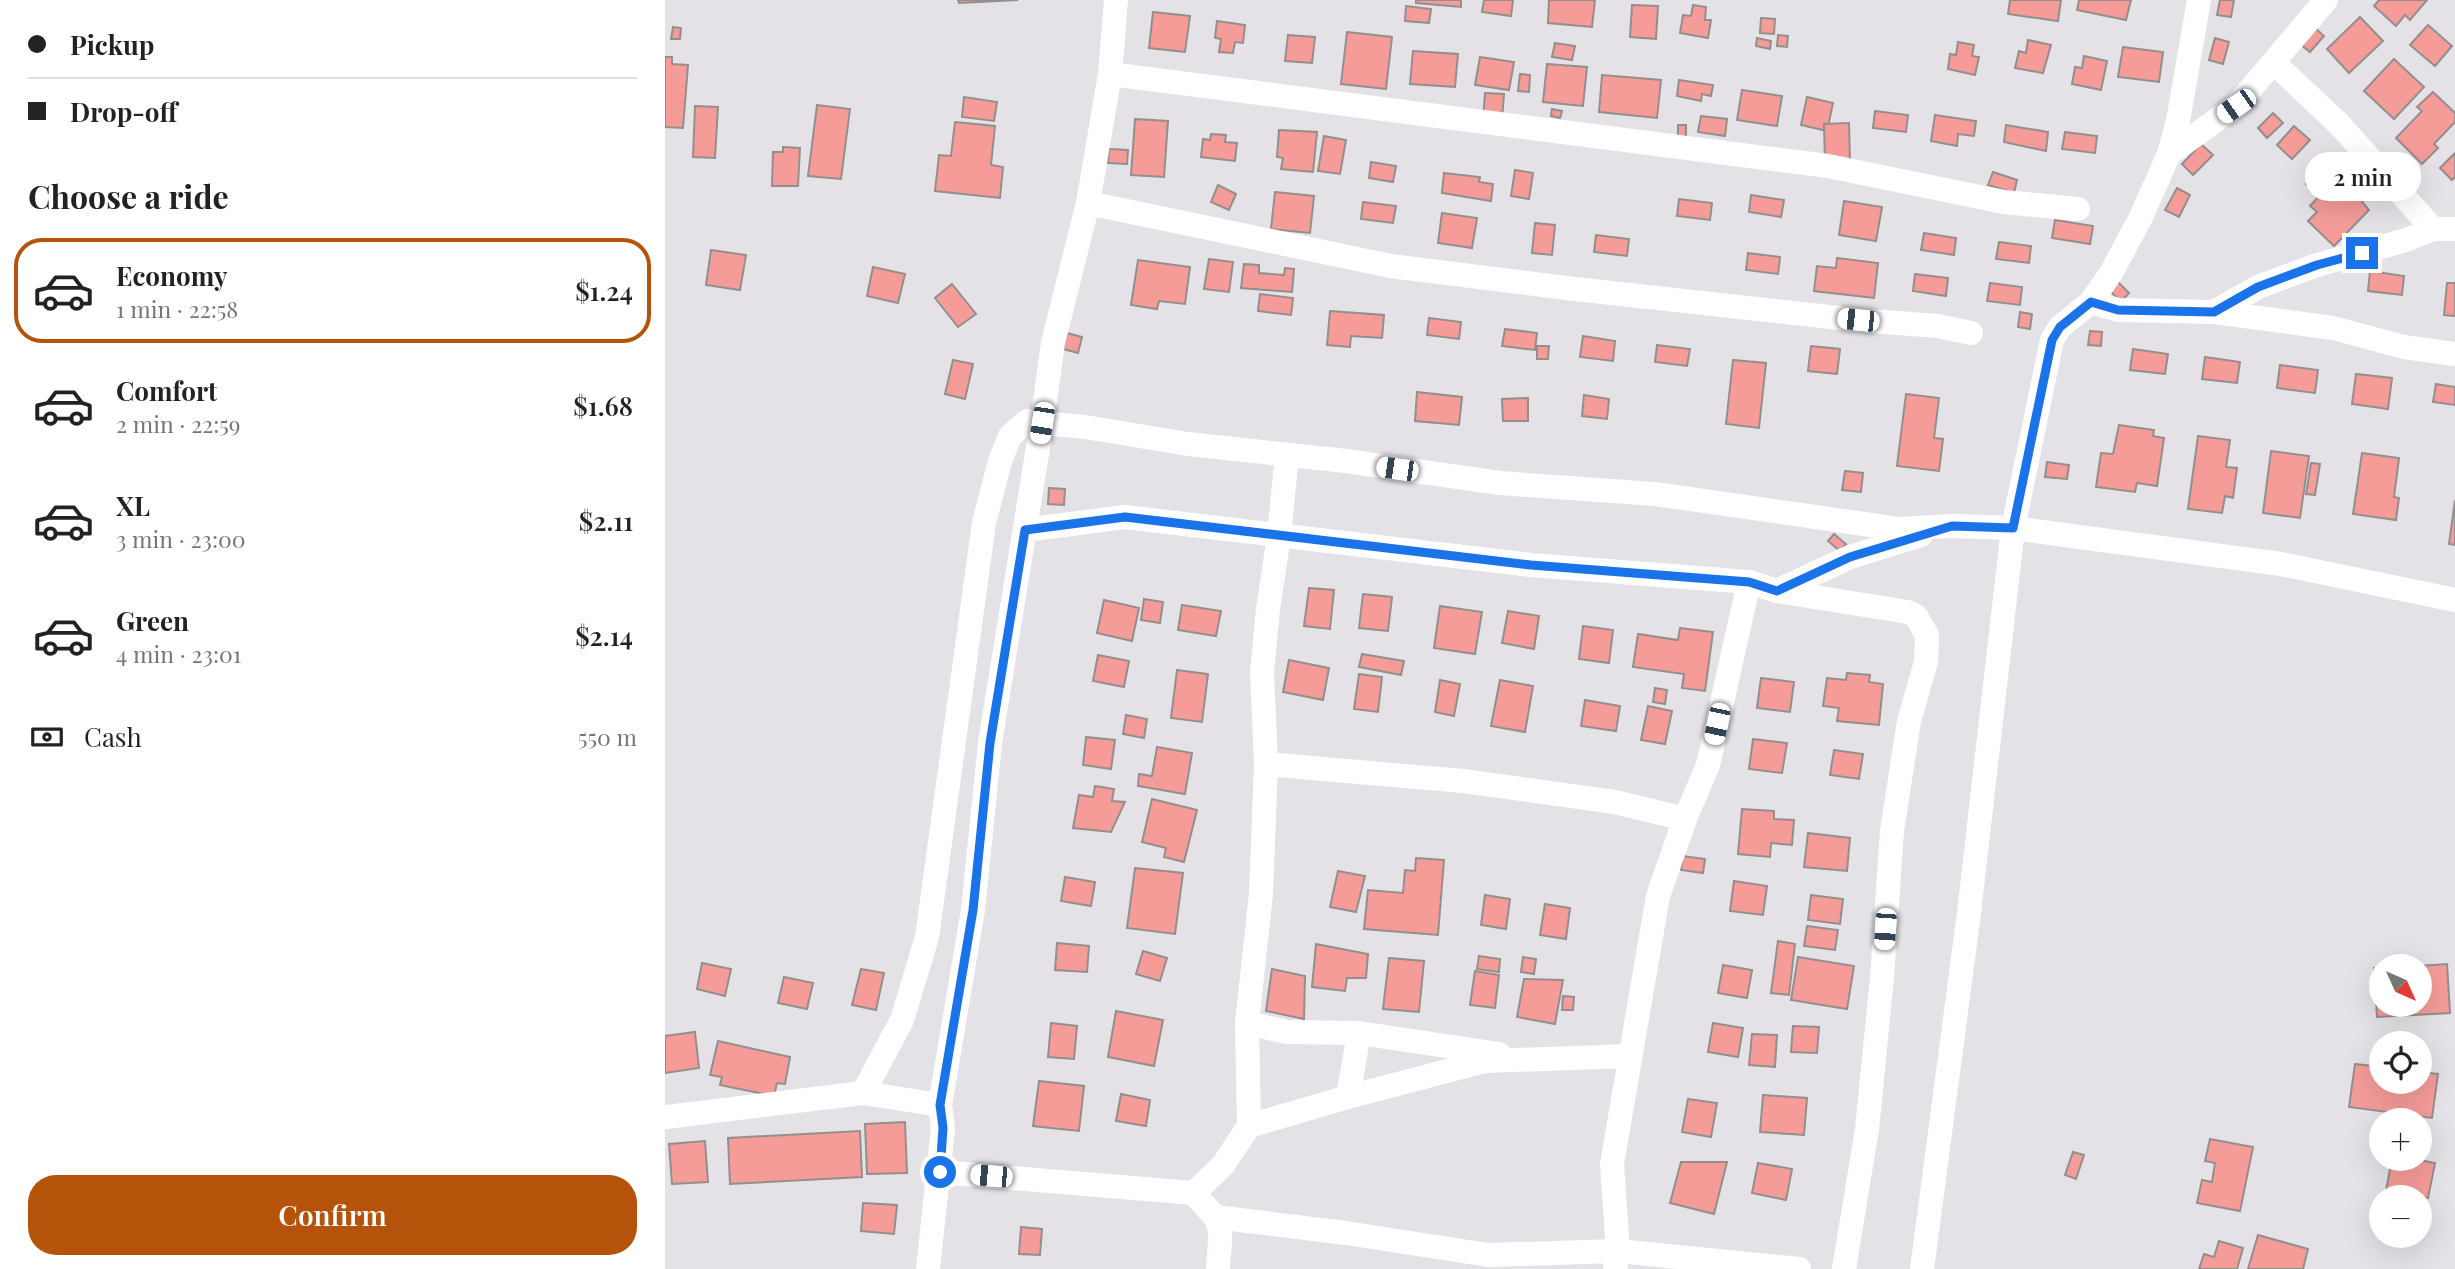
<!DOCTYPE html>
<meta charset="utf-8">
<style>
:root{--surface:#fff;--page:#f2f2f2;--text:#222;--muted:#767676;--line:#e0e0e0;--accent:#b45309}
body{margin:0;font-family:"Playfair Display",serif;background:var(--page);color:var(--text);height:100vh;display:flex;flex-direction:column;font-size:26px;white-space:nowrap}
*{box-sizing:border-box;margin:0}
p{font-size:23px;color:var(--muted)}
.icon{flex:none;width:38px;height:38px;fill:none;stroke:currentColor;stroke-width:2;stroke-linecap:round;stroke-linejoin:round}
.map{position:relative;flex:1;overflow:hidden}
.sheet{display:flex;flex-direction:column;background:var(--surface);width:665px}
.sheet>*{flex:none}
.top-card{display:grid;align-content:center;height:154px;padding:0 28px;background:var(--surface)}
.needle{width:46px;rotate:135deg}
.tools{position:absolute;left:1704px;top:954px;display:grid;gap:14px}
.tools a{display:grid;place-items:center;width:63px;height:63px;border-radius:50%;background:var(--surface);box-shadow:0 7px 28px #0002;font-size:35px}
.end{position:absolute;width:32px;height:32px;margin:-16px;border:9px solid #1a73e8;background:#fff;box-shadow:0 0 0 4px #fff}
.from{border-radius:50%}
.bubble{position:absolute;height:49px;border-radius:24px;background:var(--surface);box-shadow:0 7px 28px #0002;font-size:23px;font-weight:600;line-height:49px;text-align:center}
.car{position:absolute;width:21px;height:42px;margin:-21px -10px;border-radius:9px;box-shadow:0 0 5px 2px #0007;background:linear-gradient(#fff 24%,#345 0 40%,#fff 0 76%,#345 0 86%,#fff 0)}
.top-card b{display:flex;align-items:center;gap:24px;height:66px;font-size:26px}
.top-card b+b{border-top:2px solid var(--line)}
.top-card i{width:18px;height:18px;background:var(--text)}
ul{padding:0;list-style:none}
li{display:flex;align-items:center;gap:21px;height:105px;margin:0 14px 10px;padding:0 14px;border:4px solid transparent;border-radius:28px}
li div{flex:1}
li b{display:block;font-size:26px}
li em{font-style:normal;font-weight:600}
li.current{border-color:var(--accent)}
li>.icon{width:63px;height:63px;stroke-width:1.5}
h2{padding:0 28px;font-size:32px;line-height:84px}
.pay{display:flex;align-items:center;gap:18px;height:77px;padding:0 28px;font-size:26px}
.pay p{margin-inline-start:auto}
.primary-button{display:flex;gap:14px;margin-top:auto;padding:14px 28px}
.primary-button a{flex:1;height:80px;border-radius:28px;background:var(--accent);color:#fff;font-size:28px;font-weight:600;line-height:80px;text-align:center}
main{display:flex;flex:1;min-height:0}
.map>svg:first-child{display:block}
</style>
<main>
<section class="sheet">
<div class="top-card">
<b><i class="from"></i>Pickup</b>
<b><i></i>Drop-off</b>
</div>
<h2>Choose a ride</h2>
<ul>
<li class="current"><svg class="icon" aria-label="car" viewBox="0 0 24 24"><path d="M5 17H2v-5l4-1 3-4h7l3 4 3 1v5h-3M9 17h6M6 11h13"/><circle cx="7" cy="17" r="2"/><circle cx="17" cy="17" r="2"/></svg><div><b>Economy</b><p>1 min · 22:58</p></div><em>$1.24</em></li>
<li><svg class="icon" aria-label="car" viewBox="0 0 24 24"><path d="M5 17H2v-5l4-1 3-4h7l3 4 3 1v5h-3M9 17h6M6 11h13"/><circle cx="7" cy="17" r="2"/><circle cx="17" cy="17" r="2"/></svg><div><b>Comfort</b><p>2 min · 22:59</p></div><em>$1.68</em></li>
<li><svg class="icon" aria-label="car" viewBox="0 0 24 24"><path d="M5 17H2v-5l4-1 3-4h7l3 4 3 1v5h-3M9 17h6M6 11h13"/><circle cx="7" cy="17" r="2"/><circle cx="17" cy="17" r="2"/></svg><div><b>XL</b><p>3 min · 23:00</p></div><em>$2.11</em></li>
<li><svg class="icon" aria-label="car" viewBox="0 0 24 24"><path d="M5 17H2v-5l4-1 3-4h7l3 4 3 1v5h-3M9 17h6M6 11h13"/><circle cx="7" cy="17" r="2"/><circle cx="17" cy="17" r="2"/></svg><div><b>Green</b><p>4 min · 23:01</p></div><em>$2.14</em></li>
</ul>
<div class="pay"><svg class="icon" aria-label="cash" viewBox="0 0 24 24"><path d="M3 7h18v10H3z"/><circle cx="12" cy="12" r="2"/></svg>Cash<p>550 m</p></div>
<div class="primary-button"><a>Confirm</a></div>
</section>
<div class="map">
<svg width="1790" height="1269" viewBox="0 0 1790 1269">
<rect width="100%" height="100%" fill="#e4e2e7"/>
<g fill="#f59c99" stroke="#948e8d" stroke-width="2">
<polygon points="293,0 353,0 294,3"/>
<polygon points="751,0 796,0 796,7 751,3"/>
<polygon points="819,0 848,0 846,16 817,12"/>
<polygon points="884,0 930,0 927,27 883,23"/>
<polygon points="1345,0 1396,0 1393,21 1343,14"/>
<polygon points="1414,0 1466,0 1461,20 1412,10"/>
<polygon points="1555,0 1569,0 1566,17 1552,15"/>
<polygon points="1714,0 1762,0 1745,20 1740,15 1731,26 1709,6"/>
<polygon points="967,5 993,6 991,39 965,37"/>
<polygon points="1028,5 1041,7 1040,20 1046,20 1043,38 1015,33 1018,15 1026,16"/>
<polygon points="741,6 766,9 764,23 740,21"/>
<polygon points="488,12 525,16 520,52 484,48"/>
<polygon points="1695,17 1718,41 1684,73 1662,49"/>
<polygon points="1096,18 1110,19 1109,34 1095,33"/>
<polygon points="552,21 580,25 578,43 570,42 568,53 554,52 556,39 550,38"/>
<polygon points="1763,25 1787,46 1770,66 1745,45"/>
<polygon points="8,27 16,28 15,39 6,39"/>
<polygon points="1649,27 1659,36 1645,52 1635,44"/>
<polygon points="682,32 727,37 721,89 676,84"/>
<polygon points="623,35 650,37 647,63 620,61"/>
<polygon points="1113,35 1123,36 1122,47 1112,46"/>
<polygon points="1092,38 1106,41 1105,49 1091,46"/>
<polygon points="1550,38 1564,42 1558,64 1544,60"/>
<polygon points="1363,40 1386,45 1378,73 1350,68 1354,51 1361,53"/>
<polygon points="1293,42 1309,45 1307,56 1314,57 1310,75 1283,69 1285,54 1291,55"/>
<polygon points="890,43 910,46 907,60 887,57"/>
<polygon points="1458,47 1498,52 1494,82 1453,77"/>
<polygon points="748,51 793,54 790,87 745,84"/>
<polygon points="1419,56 1442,61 1436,90 1407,84 1410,67 1417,68"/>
<polygon points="0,57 7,57 7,64 23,65 18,128 0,127"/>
<polygon points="815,57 849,62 844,90 810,85"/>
<polygon points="1729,59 1759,87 1729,119 1699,91"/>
<polygon points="882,64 922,67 918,106 878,102"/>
<polygon points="855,74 865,75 864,92 853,91"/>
<polygon points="937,75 996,80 992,118 934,112"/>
<polygon points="1014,80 1048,85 1046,96 1037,94 1036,101 1012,96"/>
<polygon points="1077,90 1117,96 1112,126 1072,120"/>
<polygon points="1768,92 1790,113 1790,122 1769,144 1773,148 1757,164 1731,138 1757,111 1752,107"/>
<polygon points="820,93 839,94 837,120 818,119"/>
<polygon points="299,97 332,102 329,121 297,117"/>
<polygon points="1142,97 1168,103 1162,131 1136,125"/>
<polygon points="152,105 185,109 176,179 143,176"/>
<polygon points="30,106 53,107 50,158 28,157"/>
<polygon points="887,109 897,111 895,118 886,116"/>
<polygon points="1210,111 1243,115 1241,132 1208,128"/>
<polygon points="1608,113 1618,123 1602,138 1593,128"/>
<polygon points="1270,115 1311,121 1309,136 1293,134 1292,146 1266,141"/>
<polygon points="1036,116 1062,119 1060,136 1033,132"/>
<polygon points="470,119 503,121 499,177 466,175"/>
<polygon points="290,122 330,126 326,165 338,167 335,198 270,191 274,155 286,156"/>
<polygon points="1184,123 1185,162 1160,163 1159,124"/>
<rect x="1013" y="125" width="8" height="11"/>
<polygon points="1341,125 1383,132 1381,151 1339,142"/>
<polygon points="1629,126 1645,140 1627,159 1612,145"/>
<polygon points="614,130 652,132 648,172 616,169 618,158 612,157"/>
<polygon points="1400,132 1432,136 1430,153 1397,149"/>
<polygon points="546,134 561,135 560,142 572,143 570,161 536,157 538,139 545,140"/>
<polygon points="659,136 681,140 675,174 653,171"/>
<polygon points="1536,144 1548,155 1528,175 1517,164"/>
<polygon points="118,147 135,148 133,186 107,186 108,152 118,152"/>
<polygon points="444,149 463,150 462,164 443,163"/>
<polygon points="1790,153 1790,177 1787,180 1775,168"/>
<polygon points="706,162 731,166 728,182 704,178"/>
<polygon points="1657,168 1667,179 1650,194 1641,184"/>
<polygon points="850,170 868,173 864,199 846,196"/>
<polygon points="1328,172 1352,180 1349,193 1323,185"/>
<polygon points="779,173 815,177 814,182 828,184 826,201 777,193"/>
<polygon points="1693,181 1705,193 1697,202 1704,210 1669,246 1643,221 1652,212 1645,206 1656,194 1662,201 1678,185 1685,191"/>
<polygon points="553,185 571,194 564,210 546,202"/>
<polygon points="1512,188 1525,195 1514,217 1500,210"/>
<polygon points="610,192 649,196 645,233 606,229"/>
<polygon points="1086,195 1119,200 1116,217 1084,212"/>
<polygon points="1014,199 1047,203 1045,220 1012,216"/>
<polygon points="1179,201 1217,207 1211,241 1174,235"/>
<polygon points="698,202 731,206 728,223 696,219"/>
<polygon points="777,213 812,218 807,248 773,243"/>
<polygon points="1390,220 1428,226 1425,244 1387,238"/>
<polygon points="870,223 890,225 887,255 867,253"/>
<polygon points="1259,233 1291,238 1289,255 1256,250"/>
<polygon points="931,235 964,239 962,256 929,252"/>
<polygon points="1334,242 1366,246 1364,263 1331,259"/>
<polygon points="46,250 81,255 75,290 41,285"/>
<polygon points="1083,253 1115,257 1113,274 1081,270"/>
<polygon points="1172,258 1213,263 1209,298 1149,291 1152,266 1171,268"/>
<polygon points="544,259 568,262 564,292 539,289"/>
<polygon points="473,260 525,267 520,304 494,301 492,309 466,305"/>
<polygon points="579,264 594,265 594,273 619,275 620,268 629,269 627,292 576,288"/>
<polygon points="208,267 240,274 233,303 202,296"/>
<polygon points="1705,271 1739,276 1737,295 1703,291"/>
<polygon points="1250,274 1283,278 1281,296 1248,291"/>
<polygon points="1453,282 1464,293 1456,302 1445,291"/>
<polygon points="1325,283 1357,287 1355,305 1322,301"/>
<polygon points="1782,283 1790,283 1790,316 1779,315"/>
<polygon points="287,284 311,314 293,327 270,298"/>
<polygon points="595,294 628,298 626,315 593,311"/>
<polygon points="665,311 719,315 717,338 686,336 685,347 662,345"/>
<polygon points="1355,312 1367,314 1365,329 1353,327"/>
<polygon points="764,318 796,322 794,339 762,335"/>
<polygon points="840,329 872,333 870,350 837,346"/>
<polygon points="1425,331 1437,332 1436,346 1423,345"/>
<polygon points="402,333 417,337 413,353 398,349"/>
<polygon points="918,336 950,341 948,361 915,357"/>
<polygon points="992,345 1025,349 1022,366 990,362"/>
<polygon points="872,346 884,346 883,359 872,359"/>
<polygon points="1146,346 1175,349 1172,374 1143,371"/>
<polygon points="1468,349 1503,354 1500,374 1465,370"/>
<polygon points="1540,357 1575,362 1572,383 1537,379"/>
<polygon points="288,360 308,364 300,399 280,394"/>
<polygon points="1068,360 1101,363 1094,428 1061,424"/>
<polygon points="1615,365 1653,370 1650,393 1612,388"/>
<polygon points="1691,374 1727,378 1723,409 1687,404"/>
<polygon points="1771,384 1790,387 1790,405 1768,402"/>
<polygon points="752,392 797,397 794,425 750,421"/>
<polygon points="1241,394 1274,398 1269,438 1278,439 1274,471 1232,466"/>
<polygon points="919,395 944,399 942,419 917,416"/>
<polygon points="863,398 863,421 838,421 837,399"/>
<polygon points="1454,425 1489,430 1488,436 1499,438 1492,486 1472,483 1470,492 1431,487 1436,453 1448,454"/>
<polygon points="1533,436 1565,440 1561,467 1572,468 1568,498 1560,496 1557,513 1523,509"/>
<polygon points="1606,451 1644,456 1635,518 1598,513"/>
<polygon points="1697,453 1734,458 1729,497 1734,498 1731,520 1688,514"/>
<polygon points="1382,462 1404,465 1402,479 1380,477"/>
<polygon points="1646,463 1655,464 1650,495 1641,494"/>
<polygon points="1180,471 1198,473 1196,492 1177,490"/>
<polygon points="384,488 400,489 399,505 383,504"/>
<polygon points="1790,500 1790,545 1784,544"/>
<polygon points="1169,534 1181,544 1175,551 1163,541"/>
<polygon points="644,588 669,590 665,629 639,626"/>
<polygon points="698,594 727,597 723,631 694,628"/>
<polygon points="479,599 498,602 495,623 476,620"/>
<polygon points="439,600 474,608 467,641 432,633"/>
<polygon points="517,605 556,611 551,636 513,630"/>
<polygon points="775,606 817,612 810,654 769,648"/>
<polygon points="843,611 874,616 869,649 837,643"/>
<polygon points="918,626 948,630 944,663 914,659"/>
<polygon points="1015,628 1048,632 1040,691 1017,688 1019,674 968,667 973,634 1013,640"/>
<polygon points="697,654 739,661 736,675 694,667"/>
<polygon points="433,655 464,661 459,687 428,681"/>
<polygon points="624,660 664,668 658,700 618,692"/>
<polygon points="512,670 543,674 537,722 506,718"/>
<polygon points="1182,673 1205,675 1204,682 1218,684 1214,725 1172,721 1174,708 1158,706 1162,678 1181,680"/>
<polygon points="694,674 717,677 713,712 689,709"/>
<polygon points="1096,678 1129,682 1125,712 1092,708"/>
<polygon points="775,680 795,684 789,716 770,712"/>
<polygon points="835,680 868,686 860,732 826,726"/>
<polygon points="990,688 1002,690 1000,704 988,702"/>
<polygon points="920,700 955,706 951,731 916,726"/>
<polygon points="983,706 1007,711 1000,744 976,740"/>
<polygon points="461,715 482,719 479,738 458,734"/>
<polygon points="421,737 450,740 446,769 418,765"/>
<polygon points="1088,739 1122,743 1117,773 1084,769"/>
<polygon points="492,747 527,753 520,794 473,786 474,774 487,776"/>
<polygon points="1169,750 1198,754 1194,779 1165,775"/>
<polygon points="430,786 449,789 447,801 460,802 446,832 408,828 414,795 428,797"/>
<polygon points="487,799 532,810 519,862 499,857 501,848 477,842"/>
<polygon points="1077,809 1109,811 1109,819 1129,820 1127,845 1106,843 1105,857 1073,854"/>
<polygon points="1143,833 1185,838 1182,871 1139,867"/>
<polygon points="1018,856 1040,859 1038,873 1016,870"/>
<polygon points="751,858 779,860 773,935 699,929 703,890 738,893 740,870 750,871"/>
<polygon points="470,868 518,873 510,934 462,928"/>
<polygon points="673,871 700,876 691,912 665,907"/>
<polygon points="400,877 430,882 426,906 396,901"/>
<polygon points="1069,881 1102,886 1098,915 1065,911"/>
<polygon points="820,895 845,899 841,929 816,925"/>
<polygon points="1146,895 1178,899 1175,924 1143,920"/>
<polygon points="880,904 905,908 901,939 875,935"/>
<polygon points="1142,926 1173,930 1170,950 1139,946"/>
<polygon points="1113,941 1130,944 1124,995 1106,993"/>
<polygon points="392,943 424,946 422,972 390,970"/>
<polygon points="651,944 703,954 701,978 682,978 680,991 647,987"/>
<polygon points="478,951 502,958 495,981 471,974"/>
<polygon points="814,956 835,959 834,972 812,969"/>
<polygon points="858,957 871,959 869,974 856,972"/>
<polygon points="1133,957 1189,966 1182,1009 1126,1000"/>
<polygon points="724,958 759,961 754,1012 718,1009"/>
<polygon points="37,963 66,969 60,996 32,989"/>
<polygon points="1782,964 1785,1013 1712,1017 1709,968 1717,968 1717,1004 1755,1004 1755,966 1753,966"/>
<polygon points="1058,965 1087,970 1082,998 1053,993"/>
<polygon points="196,969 219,973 211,1010 187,1005"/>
<polygon points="607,969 640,976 639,1019 601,1011"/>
<polygon points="810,971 834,975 830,1008 805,1005"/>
<polygon points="119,977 148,983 142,1009 113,1003"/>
<polygon points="859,979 898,980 890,1024 852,1017"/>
<polygon points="898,996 909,997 908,1010 897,1010"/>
<polygon points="451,1011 498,1020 489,1066 443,1057"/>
<polygon points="386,1023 412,1026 409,1059 383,1057"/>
<polygon points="1048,1023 1078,1028 1073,1057 1043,1052"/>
<polygon points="1128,1026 1154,1027 1152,1053 1126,1052"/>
<polygon points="30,1032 34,1068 0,1073 0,1036"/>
<polygon points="1087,1034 1112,1035 1110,1067 1084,1065"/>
<polygon points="53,1041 125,1057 120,1084 112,1083 109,1096 55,1085 57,1077 45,1075"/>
<polygon points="1690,1064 1717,1067 1717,1082 1755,1082 1755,1072 1773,1074 1767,1118 1684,1107"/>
<polygon points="374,1081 419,1086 414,1131 368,1126"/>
<polygon points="456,1094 485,1100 481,1126 451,1121"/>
<polygon points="1098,1095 1142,1098 1139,1135 1095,1132"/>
<polygon points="1023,1099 1052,1103 1046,1137 1017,1132"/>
<polygon points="240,1122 242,1173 202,1174 200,1124"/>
<polygon points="195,1131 197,1177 65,1184 63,1138"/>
<polygon points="1545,1139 1588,1147 1575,1211 1532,1203 1537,1180 1547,1182 1550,1163 1540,1161"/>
<polygon points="40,1141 43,1182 7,1184 4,1144"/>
<polygon points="1408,1152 1419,1155 1411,1179 1400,1175"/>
<polygon points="1727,1158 1744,1158 1770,1163 1763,1198 1721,1191"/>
<polygon points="1016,1162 1062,1162 1049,1214 1005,1203"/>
<polygon points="1093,1163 1127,1169 1121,1200 1087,1193"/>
<polygon points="198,1203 232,1205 229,1234 196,1231"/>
<polygon points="356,1227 377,1229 375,1255 354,1254"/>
<polygon points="1593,1235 1643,1249 1638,1269 1583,1269"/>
<polygon points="1554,1241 1578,1248 1572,1269 1534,1269 1539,1254 1549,1257"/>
</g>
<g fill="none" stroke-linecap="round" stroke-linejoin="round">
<g stroke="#fff" stroke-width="24">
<polyline points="1609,63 1674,124 1768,229"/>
<polyline points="445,74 1163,166 1339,202 1413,209"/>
<polyline points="1504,154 1571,106 1661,0"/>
<polyline points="423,203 726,266 910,289 1193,320 1273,326 1306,333"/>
<polyline points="1426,302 1453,310 1549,312 1668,328 1739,347 1790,354"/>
<polyline points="1549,312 1593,287 1652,265 1741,240 1768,229 1790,229"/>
<polyline points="360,530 460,517 866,565 1084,582 1112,591 1185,557 1256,535"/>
<polyline points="1112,591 1243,612 1251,616 1262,635 1261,662 1244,721 1227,831 1217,978 1202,1129 1179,1269"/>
<polyline points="601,764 798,781 950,802 1020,819"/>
<polyline points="582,1023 622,1032 694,1033 834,1054"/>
<polyline points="198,1093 237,1020 262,937 319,523 335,461 345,436 362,421 377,423 388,343 423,203 445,74 451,0"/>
<polyline points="683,1097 694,1033"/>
<polyline points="0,1117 198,1093 275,1105"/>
<polyline points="584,1126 683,1097 820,1061 964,1056"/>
<polyline points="275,1172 529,1193"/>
<polyline points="550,1217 681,1233 823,1255 953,1251 1134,1269"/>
<polyline points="263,1269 278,1128 275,1105 308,910 325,743 377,423 420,427 523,444 681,461 835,483 990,494 1234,529 1287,526 1348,528 1616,564 1790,600"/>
<path d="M553,1269C553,1254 559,1232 551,1219C548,1213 534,1201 529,1193L558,1165L584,1126L582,1023L596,894L601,764L597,672L603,609L614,536L622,455"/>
<polyline points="950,1269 953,1251 947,1164 993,896 1020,819 1043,765 1084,582"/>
<polyline points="1257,1269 1304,913 1348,528 1387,340 1395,327 1426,302 1446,273 1475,219 1504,154 1513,121 1534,0"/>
</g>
</g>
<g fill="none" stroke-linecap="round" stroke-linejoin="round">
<polyline stroke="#1a73e8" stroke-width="9" points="275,1172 278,1128 275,1105 308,910 325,743 360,530 460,517 866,565 1084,582 1112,591 1185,557 1287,526 1348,528 1387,340 1395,327 1426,302 1453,310 1549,312 1593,287 1652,265 1697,253"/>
</g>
</svg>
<div class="tools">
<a><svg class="needle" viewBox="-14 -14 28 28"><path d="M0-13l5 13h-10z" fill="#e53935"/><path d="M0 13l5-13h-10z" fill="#767676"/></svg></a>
<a><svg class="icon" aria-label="locate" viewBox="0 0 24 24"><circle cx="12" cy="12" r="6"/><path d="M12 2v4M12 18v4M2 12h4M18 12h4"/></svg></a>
<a>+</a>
<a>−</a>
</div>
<i class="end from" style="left:275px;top:1172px"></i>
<i class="end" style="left:1697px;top:253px"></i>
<div class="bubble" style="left:1640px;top:152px;width:116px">2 min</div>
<i class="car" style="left:1571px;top:106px;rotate:235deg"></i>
<i class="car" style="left:1193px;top:320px;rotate:276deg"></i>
<i class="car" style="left:377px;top:423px;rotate:189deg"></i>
<i class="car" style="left:732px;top:469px;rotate:278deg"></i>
<i class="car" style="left:1052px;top:724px;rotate:192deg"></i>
<i class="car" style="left:1220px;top:929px;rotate:184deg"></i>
<i class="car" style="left:326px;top:1176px;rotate:275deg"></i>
</div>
</main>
